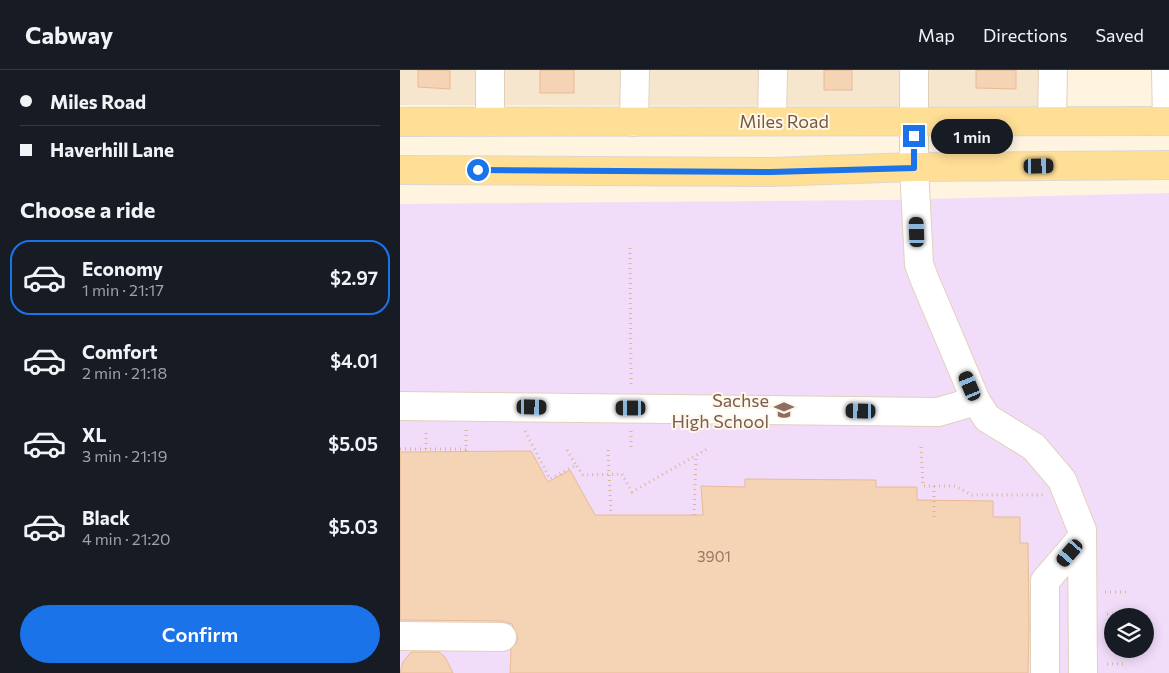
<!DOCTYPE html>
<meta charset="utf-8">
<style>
:root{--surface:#171b24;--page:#20242c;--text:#f1f3f6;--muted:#9ea1a6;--line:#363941;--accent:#1a73e8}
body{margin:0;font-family:Commissioner,sans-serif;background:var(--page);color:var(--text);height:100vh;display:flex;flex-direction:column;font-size:19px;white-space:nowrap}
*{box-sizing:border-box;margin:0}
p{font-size:16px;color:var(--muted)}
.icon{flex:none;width:28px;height:28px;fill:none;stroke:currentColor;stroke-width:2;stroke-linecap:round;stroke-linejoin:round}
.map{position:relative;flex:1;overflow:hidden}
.sheet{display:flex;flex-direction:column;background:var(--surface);width:400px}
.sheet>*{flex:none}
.guide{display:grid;align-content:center;height:110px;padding:0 20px;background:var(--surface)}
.buttons{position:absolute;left:704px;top:538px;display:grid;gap:10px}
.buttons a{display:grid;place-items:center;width:50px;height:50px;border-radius:50%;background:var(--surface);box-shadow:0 2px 12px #0003;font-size:25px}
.end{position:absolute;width:22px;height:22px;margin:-11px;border:6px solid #1a73e8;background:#fff;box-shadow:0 0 0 2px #fff}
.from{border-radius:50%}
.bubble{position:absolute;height:35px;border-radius:18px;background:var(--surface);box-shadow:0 2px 12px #0003;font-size:16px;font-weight:600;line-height:35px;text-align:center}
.car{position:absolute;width:15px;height:30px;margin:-15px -8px;border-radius:6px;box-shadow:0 0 4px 1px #0007;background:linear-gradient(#222 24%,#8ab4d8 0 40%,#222 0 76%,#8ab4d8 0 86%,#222 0)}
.guide b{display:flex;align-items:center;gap:18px;height:48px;font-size:19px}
.guide b+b{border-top:1px solid var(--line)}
.guide i{width:12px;height:12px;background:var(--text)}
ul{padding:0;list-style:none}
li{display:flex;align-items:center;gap:15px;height:75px;margin:0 10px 8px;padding:0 10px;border:2px solid transparent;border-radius:20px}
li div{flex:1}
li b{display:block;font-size:19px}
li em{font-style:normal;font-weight:600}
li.current{border-color:var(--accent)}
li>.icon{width:45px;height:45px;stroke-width:1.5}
h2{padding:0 20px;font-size:22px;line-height:60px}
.button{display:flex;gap:10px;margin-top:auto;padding:10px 20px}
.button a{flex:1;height:58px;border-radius:30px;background:var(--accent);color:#fff;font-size:20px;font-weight:600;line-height:58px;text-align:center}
header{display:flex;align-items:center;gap:30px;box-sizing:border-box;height:70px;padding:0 25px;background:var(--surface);border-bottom:1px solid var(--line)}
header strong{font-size:24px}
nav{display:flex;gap:28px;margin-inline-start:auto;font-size:18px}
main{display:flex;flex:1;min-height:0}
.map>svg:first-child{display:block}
</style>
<header>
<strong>Cabway</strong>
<nav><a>Map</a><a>Directions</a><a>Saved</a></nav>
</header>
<main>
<section class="sheet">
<div class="guide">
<b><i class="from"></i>Miles Road</b>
<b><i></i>Haverhill Lane</b>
</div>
<h2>Choose a ride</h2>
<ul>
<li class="current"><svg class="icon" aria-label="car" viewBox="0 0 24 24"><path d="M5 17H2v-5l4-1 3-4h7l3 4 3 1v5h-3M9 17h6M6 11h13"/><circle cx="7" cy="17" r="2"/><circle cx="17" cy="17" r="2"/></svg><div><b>Economy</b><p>1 min · 21:17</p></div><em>$2.97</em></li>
<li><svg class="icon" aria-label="car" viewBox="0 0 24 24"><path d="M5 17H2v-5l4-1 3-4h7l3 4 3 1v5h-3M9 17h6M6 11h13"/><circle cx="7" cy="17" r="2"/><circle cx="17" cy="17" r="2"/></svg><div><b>Comfort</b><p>2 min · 21:18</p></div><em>$4.01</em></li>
<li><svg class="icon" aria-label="car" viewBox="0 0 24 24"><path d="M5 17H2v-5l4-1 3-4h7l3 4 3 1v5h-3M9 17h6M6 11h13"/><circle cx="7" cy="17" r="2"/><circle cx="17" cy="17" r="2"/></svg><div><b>XL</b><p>3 min · 21:19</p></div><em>$5.05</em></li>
<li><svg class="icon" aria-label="car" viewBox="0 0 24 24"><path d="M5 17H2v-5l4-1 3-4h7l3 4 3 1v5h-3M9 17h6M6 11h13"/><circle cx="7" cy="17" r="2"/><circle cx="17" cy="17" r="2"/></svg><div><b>Black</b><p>4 min · 21:20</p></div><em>$5.03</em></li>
</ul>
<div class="button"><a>Confirm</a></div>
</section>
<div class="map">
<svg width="769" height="603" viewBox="0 0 769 603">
<rect width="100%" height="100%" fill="#fef4e0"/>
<polygon fill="#f6e6ce" points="0,0 653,0 642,36 0,35"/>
<path fill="#f1ddfa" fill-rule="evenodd" d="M769,123V603H0V134L485,130ZM712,546H745V579H712Z"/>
<g fill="#f5d3b5" stroke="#e9ba94">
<polygon points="18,0 50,0 50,19 18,17"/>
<rect x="140" y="0" width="34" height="23"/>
<rect x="424" y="0" width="28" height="20"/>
<polygon points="576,0 616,0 616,19 576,18"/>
<polygon points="131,381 148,412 170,400 195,445 303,445 301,416 345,417 345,409 476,410 476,417 517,417 517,430 593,431 593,447 620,447 620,473 628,473 629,558 628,603 110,603 111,579 116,574 118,568 112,554 102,551 0,550 0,382"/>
<polygon points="11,582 39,582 45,587 53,603 0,603 3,592"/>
</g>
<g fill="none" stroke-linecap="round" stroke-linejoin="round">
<defs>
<g id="minor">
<polyline points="514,0 514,97 519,194 524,208 576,331 587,348 634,377 662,410 682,460 683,603"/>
<polyline points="766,0 767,51"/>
<polyline points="372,50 373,0"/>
<polyline points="652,50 653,0"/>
<polyline points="90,52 90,0"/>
<polyline points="234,52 235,0"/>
<polyline points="0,336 538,342 576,331"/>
<polyline points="0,566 102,567"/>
<polyline points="645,603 645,511 682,468"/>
</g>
<g id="major">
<polyline points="0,52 769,51"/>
<polyline points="0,100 371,102 514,97 769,95"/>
</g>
</defs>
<use href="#minor" stroke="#e3d0bb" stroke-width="30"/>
<use href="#major" stroke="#ded7d2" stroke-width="30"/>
<g stroke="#dab699" stroke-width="3" stroke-dasharray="1 4" stroke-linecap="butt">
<polyline points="230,178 231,315"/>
<polyline points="66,360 66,382"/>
<polyline points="125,361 150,409 176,395 183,405 222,404 232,422 307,379"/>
<polyline points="231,361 231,380"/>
<polyline points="521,377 523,416 555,416 572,425 643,425"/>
<polyline points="0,379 66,379"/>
<polyline points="26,379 26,360"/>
<polyline points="167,380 176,395"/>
<polyline points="208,380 211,445"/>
<polyline points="294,445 296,386"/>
<polyline points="534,447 534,416"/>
<polyline points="705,522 727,522"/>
<polyline points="707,544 727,544"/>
<polyline points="707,594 727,594"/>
</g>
<use href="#minor" stroke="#fff" stroke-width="28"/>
<use href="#major" stroke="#ffde96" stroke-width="28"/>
</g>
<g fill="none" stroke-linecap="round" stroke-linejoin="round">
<polyline stroke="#1a73e8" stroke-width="6" points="78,100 371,102 514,98 514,66"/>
</g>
<defs>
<symbol id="school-bare" viewBox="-9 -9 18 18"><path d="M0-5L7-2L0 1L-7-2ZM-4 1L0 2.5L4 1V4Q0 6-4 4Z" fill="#8d6e63" stroke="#fff7e8" stroke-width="2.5" paint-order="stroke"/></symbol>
</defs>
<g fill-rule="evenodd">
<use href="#school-bare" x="370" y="326" width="28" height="28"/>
</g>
<g text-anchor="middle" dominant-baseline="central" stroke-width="4" stroke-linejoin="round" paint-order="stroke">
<g font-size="15" fill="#967861">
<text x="314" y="486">3901</text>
</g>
<g font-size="18" fill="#765a45" stroke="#fff7e8">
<text x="384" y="51">Miles Road</text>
</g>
<g font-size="18" fill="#785e54" stroke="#fff7e8" text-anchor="end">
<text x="369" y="330">Sachse<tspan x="369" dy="21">High School</tspan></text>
</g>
</g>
</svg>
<div class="buttons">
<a><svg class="icon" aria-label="layers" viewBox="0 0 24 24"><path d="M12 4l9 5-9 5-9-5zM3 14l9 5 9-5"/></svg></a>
</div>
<i class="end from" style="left:78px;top:100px"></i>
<i class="end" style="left:514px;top:66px"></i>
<div class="bubble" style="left:531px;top:49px;width:82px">1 min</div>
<i class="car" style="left:639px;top:96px;rotate:89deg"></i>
<i class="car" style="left:517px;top:162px;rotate:358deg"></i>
<i class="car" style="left:570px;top:316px;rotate:337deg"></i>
<i class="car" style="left:132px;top:337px;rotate:91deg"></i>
<i class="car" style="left:231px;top:338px;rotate:270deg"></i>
<i class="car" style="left:461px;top:341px;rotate:271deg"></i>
<i class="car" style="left:670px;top:483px;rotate:221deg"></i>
</div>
</main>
